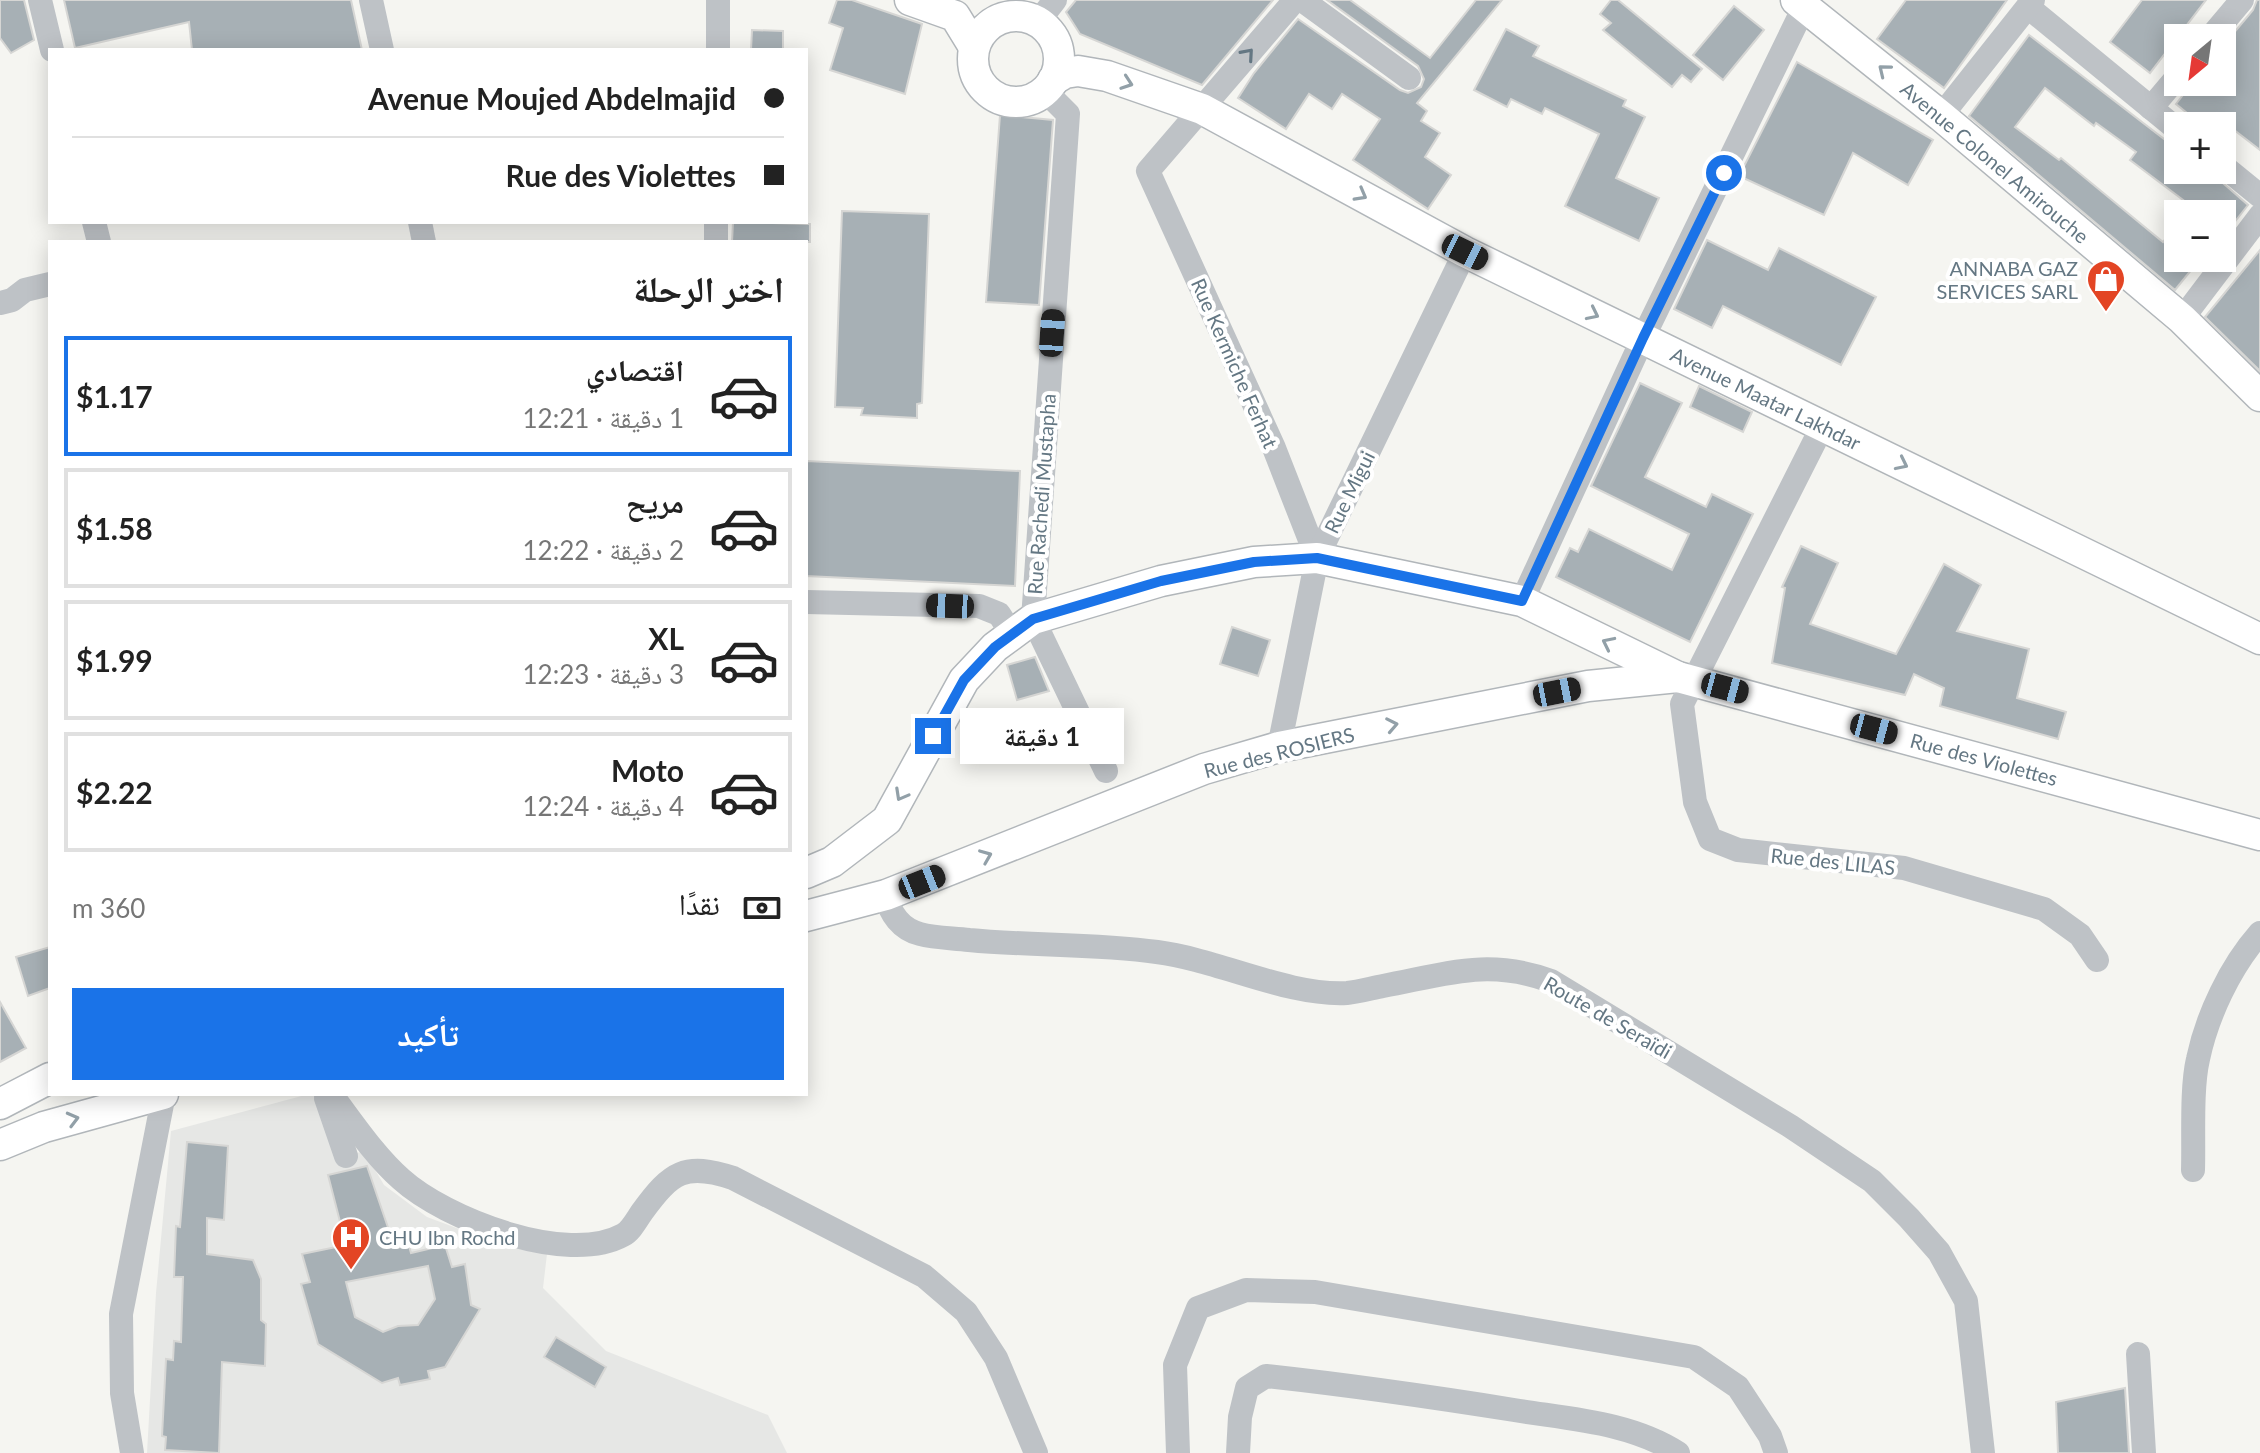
<!DOCTYPE html>
<html lang="ar">
<meta charset="utf-8">
<style>
:root{--surface:#fff;--page:#f6f6f6;--text:#222;--muted:#767676;--line:#e0e0e0;--accent:#1a73e8}
body{margin:0;font-family:Lato,"Noto Naskh Arabic",sans-serif;background:var(--page);color:var(--text);direction:rtl;height:100vh;display:flex;flex-direction:column;font-size:30px;white-space:nowrap}
*{box-sizing:border-box;margin:0}
p{font-size:26px;color:var(--muted)}
.icon{flex:none;width:44px;height:44px;fill:none;stroke:currentColor;stroke-width:2;stroke-linecap:round;stroke-linejoin:round}
.map{position:relative;flex:1;overflow:hidden;direction:ltr}
.details{position:absolute;left:48px;top:240px;width:760px;height:856px;display:flex;flex-direction:column;background:var(--surface);border-radius:0px;box-shadow:0 4px 20px #0003;direction:rtl}
.details>*{flex:none}
.banner{position:absolute;left:48px;top:48px;width:760px;height:176px;border-radius:0px;box-shadow:0 4px 20px #0003;direction:rtl;display:grid;align-content:center;height:176px;padding:0 24px;background:var(--surface)}
.needle{width:52px;rotate:209deg}
.buttons{position:absolute;left:2164px;top:24px;display:grid;gap:16px}
.buttons a{display:grid;place-items:center;width:72px;height:72px;border-radius:0px;background:var(--surface);box-shadow:0 4px 20px #0003;font-size:40px}
.end{position:absolute;width:36px;height:36px;margin:-18px;border:10px solid #1a73e8;background:#fff;box-shadow:0 0 0 4px #fff}
.from{border-radius:50%}
.bubble{position:absolute;height:56px;border-radius:0px;background:var(--surface);box-shadow:0 4px 20px #0003;font-size:26px;font-weight:700;line-height:56px;text-align:center;direction:rtl}
.car{position:absolute;width:24px;height:48px;margin:-24px -12px;border-radius:10px;box-shadow:0 0 6px 2px #0007;background:linear-gradient(#222 24%,#8ab4d8 0 40%,#222 0 76%,#8ab4d8 0 86%,#222 0)}
.banner b{display:flex;align-items:center;gap:28px;height:76px;font-size:30px}
.banner b+b{border-top:2px solid var(--line)}
.banner i{width:20px;height:20px;background:var(--text)}
ul{padding:0;list-style:none}
li{display:flex;align-items:center;gap:24px;height:120px;margin:0 16px 12px;padding:0 8px;border:4px solid var(--line);border-radius:0px}
li div{flex:1}
li b{display:block;font-size:30px}
li em{font-style:normal;font-weight:700}
li.selected{border-color:var(--accent)}
li>.icon{width:72px;height:72px;stroke-width:1.5}
h2{padding:0 24px;font-size:36px;line-height:96px}
.pay{display:flex;align-items:center;gap:20px;height:88px;padding:0 24px;font-size:30px}
.pay p{margin-inline-start:auto}
.button{display:flex;gap:16px;margin-top:auto;padding:16px 24px}
.button a{flex:1;height:92px;border-radius:0px;background:var(--accent);color:#fff;font-size:32px;font-weight:700;line-height:92px;text-align:center}
.map>svg:first-child{display:block}
</style>
<div class="map">
<svg width="2260" height="1453" viewBox="0 0 2260 1453">
<rect width="100%" height="100%" fill="#f5f5f1"/>
<polygon fill="#e6e7e5" points="309,1094 314,1094 335,1159 364,1151 384,1185 427,1217 486,1239 547,1254 543,1288 606,1351 768,1415 787,1453 147,1453 156,1293 171,1131"/>
<g fill="#a7b0b5" stroke="#d6d6d4" stroke-width="2" fill-rule="evenodd">
<polygon points="0,0 24,0 34,40 11,53 0,38"/>
<polygon points="64,0 351,0 362,50 192,50 189,22 75,48"/>
<polygon points="837,0 852,0 922,24 905,94 830,70 843,28 829,23"/>
<polygon points="1076,0 1273,0 1202,85 1080,34 1066,12"/>
<polygon points="1327,0 1350,0 1430,58 1476,0 1502,0 1417,103 1427,111 1421,121 1440,133 1425,157 1451,175 1428,209 1353,160 1380,119 1342,94 1332,109 1309,94 1286,129 1238,98 1254,73 1298,19 1400,90 1408,93 1421,87 1424,79 1418,66"/>
<polygon points="1611,0 1618,0 1702,69 1691,82 1682,75 1672,87 1603,30 1611,23 1600,14"/>
<polygon points="1906,0 2007,0 1944,88 1877,39"/>
<polygon points="2142,0 2206,0 2150,73 2110,42"/>
<polygon points="2257,0 2260,0 2260,150 2225,123 2223,126 2203,126 2176,104 2193,82 2222,82 2222,47 2253,10"/>
<polygon points="1734,6 1764,30 1723,80 1693,55"/>
<polygon points="1506,29 1539,46 1533,56 1626,100 1623,106 1645,117 1616,178 1659,198 1639,241 1565,206 1599,134 1545,108 1542,114 1511,99 1507,107 1474,90"/>
<polygon points="752,30 783,31 783,50 751,50"/>
<polygon points="2029,35 2168,142 2178,145 2178,170 2208,170 2248,205 2222,238 2222,214 2185,214 2191,206 2130,160 2136,152 2096,123 2094,126 2045,88 2015,127 2059,160 2061,158 2163,242 2178,223 2178,258 2201,258 2175,290 1969,116"/>
<polygon points="1797,62 1933,140 1908,185 1853,153 1824,215 1739,176"/>
<polygon points="1000,115 1053,120 1039,305 986,302"/>
<polygon points="842,211 929,214 922,403 917,404 917,418 861,415 863,408 835,407"/>
<polygon points="733,222 810,224 810,242 732,242"/>
<polygon points="1707,240 1768,270 1779,248 1876,297 1841,365 1723,306 1712,328 1674,309"/>
<polygon points="2260,250 2260,371 2205,317"/>
<polygon points="1640,383 1682,403 1645,477 1706,507 1712,494 1753,514 1690,642 1556,577 1570,548 1578,552 1589,529 1672,570 1689,534 1591,486"/>
<polygon points="1699,386 1752,412 1743,432 1690,407"/>
<polygon points="806,461 1020,471 1015,586 806,576"/>
<polygon points="1801,546 1838,563 1810,624 1896,654 1944,564 1981,585 1957,631 2029,649 2017,698 2066,712 2058,739 1940,706 1944,688 1914,674 1905,695 1772,663 1785,588 1782,587"/>
<polygon points="1232,627 1270,640 1258,676 1220,664"/>
<polygon points="1035,657 1049,691 1017,700 1007,665"/>
<polygon points="50,947 50,988 28,996 16,957"/>
<polygon points="0,1002 26,1048 0,1062"/>
<polygon points="187,1142 228,1146 224,1220 207,1218 207,1254 253,1260 261,1279 261,1320 266,1324 265,1366 222,1362 219,1453 165,1450 166,1437 162,1436 166,1359 173,1360 174,1341 181,1342 183,1277 174,1277 176,1226 180,1227"/>
<path d="M367,1166L395,1248L409,1246L411,1253L445,1245L452,1267L465,1264L471,1305L480,1309L445,1367L428,1371L430,1379L400,1385L398,1378L382,1383L318,1344L301,1284L310,1282L302,1254L346,1245L328,1175ZM428,1266L435,1299L418,1325L398,1326L383,1332L355,1317L346,1282Z"/>
<polygon points="556,1337 606,1367 595,1387 544,1357"/>
<polygon points="2125,1388 2129,1453 2058,1453 2056,1402"/>
</g>
<g fill="none" stroke-linecap="round" stroke-linejoin="round">
<defs>
<g id="major">
<polyline points="910,0 955,16 974,47"/>
<polyline points="1796,0 1941,116 2182,319 2260,396"/>
<circle cx="1016" cy="59" r="43"/>
<polyline points="1053,80 1065,73 1078,71 1107,76 1202,109 1465,252 2260,639"/>
<polyline points="806,873 832,862 887,820 964,680 995,647 1033,619 1161,581 1254,562 1317,558 1522,601 1678,677 2260,835"/>
<polyline points="806,916 886,895 1204,769 1279,747 1588,686 1678,677"/>
<polyline points="0,1104 50,1078"/>
<polyline points="0,1145 44,1127 163,1094"/>
</g>
</defs>
<use href="#major" stroke="#b1b6ba" stroke-width="33"/>
<g stroke="#bec2c6" stroke-width="24">
<polyline points="40,0 52,50"/>
<polyline points="371,0 382,50"/>
<polyline points="1295,0 1148,171 1274,448 1317,558"/>
<polyline points="1302,0 1409,78"/>
<polyline points="2028,7 2178,130"/>
<polyline points="1038,22 1055,0"/>
<polyline points="2210,38 2242,0"/>
<polyline points="718,50 718,0"/>
<polyline points="1045,91 1068,114 1033,619 1106,771"/>
<polyline points="2151,108 2178,76"/>
<polyline points="1941,116 2033,0"/>
<polyline points="2222,165 2260,196"/>
<polyline points="94,222 99,242"/>
<polyline points="420,222 424,242"/>
<polyline points="716,242 716,222"/>
<polyline points="0,303 12,300 25,290 50,284"/>
<polyline points="2182,319 2260,216"/>
<polyline points="1823,425 1682,704 1695,802 1710,839 1738,850 1904,868 2044,909 2080,935 2097,960"/>
<polyline points="1522,601 1643,338 1804,7"/>
<polyline points="806,602 979,606 999,614 1012,634"/>
<polyline points="1279,747 1317,558 1465,252"/>
<path d="M886,895C890,914 901,929 920,934C935,938 953,938 969,940C1031,946 1094,943 1157,952C1219,960 1287,996 1347,993C1359,992 1372,988 1383,986C1447,974 1488,958 1551,981L1790,1126L1872,1181L1909,1218L1939,1252L1966,1301L1983,1453"/>
<path d="M331,1094C353,1123 374,1155 401,1179C445,1219 567,1266 623,1235C631,1231 637,1219 642,1212C671,1172 685,1162 733,1178L924,1276L966,1312L996,1358L1036,1453"/>
<polyline points="326,1098 346,1156"/>
<path d="M2193,1170C2194,1138 2191,1089 2198,1059C2207,1016 2230,967 2260,933"/>
<polyline points="2138,1354 2144,1453"/>
<polyline points="132,1453 122,1393 121,1314 164,1094"/>
<polyline points="1178,1453 1175,1365 1198,1308 1246,1290 1315,1292 1694,1357 1738,1387 1770,1436 1776,1453"/>
<path d="M1238,1453L1240,1417L1247,1388L1266,1376C1349,1385 1432,1397 1514,1410C1569,1419 1630,1422 1678,1453"/>
</g>
<use href="#major" stroke="#fff" stroke-width="30"/>
</g>
<defs><path id="oneway-chevron" d="M-2-3.5L2.5 0L-2 3.5" fill="none" stroke-width="1.6" stroke-linecap="round" stroke-linejoin="round" transform="scale(2)"/></defs>
<use stroke="#647783" href="#oneway-chevron" transform="translate(1248 54) rotate(-49)"/>
<g stroke="#92a0a8">
<use href="#oneway-chevron" transform="translate(1884 70) rotate(-141)"/>
<use href="#oneway-chevron" transform="translate(1127 83) rotate(19)"/>
<use href="#oneway-chevron" transform="translate(1361 195) rotate(29)"/>
<use href="#oneway-chevron" transform="translate(1593 314) rotate(26)"/>
<use href="#oneway-chevron" transform="translate(1902 464) rotate(26)"/>
<use href="#oneway-chevron" transform="translate(1608 643) rotate(-154)"/>
<use href="#oneway-chevron" transform="translate(1392 725) rotate(-11)"/>
<use href="#oneway-chevron" transform="translate(901 795) rotate(119)"/>
<use href="#oneway-chevron" transform="translate(986 856) rotate(-22)"/>
<use href="#oneway-chevron" transform="translate(73 1119) rotate(-15)"/>
</g>
<g fill="none" stroke-linecap="round" stroke-linejoin="round">
<polyline stroke="#1a73e8" stroke-width="10" points="933,736 964,680 995,647 1033,619 1161,581 1254,562 1317,558 1522,601 1643,338 1724,173"/>
</g>
<defs>
<symbol id="shop-pin" viewBox="-11 -11 22 30"><path d="M0 17L-7.5 6A9.5 9.5 0 1 1 7.5 6Z" fill="#e34524" stroke="#fff"/><path d="M-5-2.5h2.3a2.7 3.5 0 0 1 5.4 0H5L5.5 6h-11ZM-1.5-2.5h3a1.5 2.3 0 0 0-3 0Z" fill="#fff"/></symbol>
<symbol id="hospital-pin" viewBox="-11 -11 22 30"><path d="M0 17L-7.5 6A9.5 9.5 0 1 1 7.5 6Z" fill="#e34524" stroke="#fff"/><path d="M-5-5h3v3.5h4V-5h3V5h-3V1.5h-4V5h-3Z" fill="#fff"/></symbol>
</defs>
<g fill-rule="evenodd">
<use href="#shop-pin" x="2084" y="257" width="44" height="60"/>
<use href="#hospital-pin" x="329" y="1215" width="44" height="60"/>
</g>
<g text-anchor="middle" dominant-baseline="central" stroke-width="8" stroke-linejoin="round" paint-order="stroke">
<g font-size="20" fill="#647783" stroke="#fff">
<text transform="translate(1995 162) rotate(40)">Avenue Colonel Amirouche</text>
<text transform="translate(1235 363) rotate(66)">Rue Kermiche Ferhat</text>
<text transform="translate(1766 398) rotate(26)">Avenue Maatar Lakhdar</text>
<text transform="translate(1349 492) rotate(-64)">Rue Migui</text>
<text transform="translate(1041 494) rotate(-86)">Rue Rachedi Mustapha</text>
<text transform="translate(1279 752) rotate(-14)">Rue des ROSIERS</text>
<text transform="translate(1984 759) rotate(15)">Rue des Violettes</text>
<text transform="translate(1833 861) rotate(6)">Rue des LILAS</text>
<text transform="translate(1608 1017) rotate(30)">Route de Seraïdi</text>
</g>
<g font-size="20" fill="#647783" stroke="#fff" text-anchor="end">
<text x="2078" y="268">ANNABA GAZ<tspan x="2078" dy="23">SERVICES SARL</tspan></text>
<text x="379" y="1237" text-anchor="start">CHU Ibn Rochd</text>
</g>
</g>
</svg>
<div class="buttons">
<a><svg class="needle" viewBox="-14 -14 28 28"><path d="M0-13l5 13h-10z" fill="#e53935"/><path d="M0 13l5-13h-10z" fill="#767676"/></svg></a>
<a>+</a>
<a>−</a>
</div>
<i class="end from" style="left:1724px;top:173px"></i>
<i class="end" style="left:933px;top:736px"></i>
<div class="bubble" style="left:960px;top:708px;width:164px">1 دقيقة</div>
<i class="car" style="left:1465px;top:252px;rotate:116deg"></i>
<i class="car" style="left:1052px;top:333px;rotate:4deg"></i>
<i class="car" style="left:950px;top:606px;rotate:272deg"></i>
<i class="car" style="left:1725px;top:688px;rotate:105deg"></i>
<i class="car" style="left:1557px;top:692px;rotate:79deg"></i>
<i class="car" style="left:1874px;top:729px;rotate:105deg"></i>
<i class="car" style="left:922px;top:882px;rotate:68deg"></i>
<div class="banner">
<b><i class="from"></i>Avenue Moujed Abdelmajid</b>
<b><i></i>Rue des Violettes</b>
</div>
<section class="details">
<h2>اختر الرحلة</h2>
<ul>
<li class="selected"><svg class="icon" aria-label="car" viewBox="0 0 24 24"><path d="M5 17H2v-5l4-1 3-4h7l3 4 3 1v5h-3M9 17h6M6 11h13"/><circle cx="7" cy="17" r="2"/><circle cx="17" cy="17" r="2"/></svg><div><b>اقتصادي</b><p>1 دقيقة · 12:21</p></div><em>$1.17</em></li>
<li><svg class="icon" aria-label="car" viewBox="0 0 24 24"><path d="M5 17H2v-5l4-1 3-4h7l3 4 3 1v5h-3M9 17h6M6 11h13"/><circle cx="7" cy="17" r="2"/><circle cx="17" cy="17" r="2"/></svg><div><b>مريح</b><p>2 دقيقة · 12:22</p></div><em>$1.58</em></li>
<li><svg class="icon" aria-label="car" viewBox="0 0 24 24"><path d="M5 17H2v-5l4-1 3-4h7l3 4 3 1v5h-3M9 17h6M6 11h13"/><circle cx="7" cy="17" r="2"/><circle cx="17" cy="17" r="2"/></svg><div><b>XL</b><p>3 دقيقة · 12:23</p></div><em>$1.99</em></li>
<li><svg class="icon" aria-label="car" viewBox="0 0 24 24"><path d="M5 17H2v-5l4-1 3-4h7l3 4 3 1v5h-3M9 17h6M6 11h13"/><circle cx="7" cy="17" r="2"/><circle cx="17" cy="17" r="2"/></svg><div><b>Moto</b><p>4 دقيقة · 12:24</p></div><em>$2.22</em></li>
</ul>
<div class="pay"><svg class="icon" aria-label="cash" viewBox="0 0 24 24"><path d="M3 7h18v10H3z"/><circle cx="12" cy="12" r="2"/></svg>نقدًا<p>360 m</p></div>
<div class="button"><a>تأكيد</a></div>
</section>
</div>
